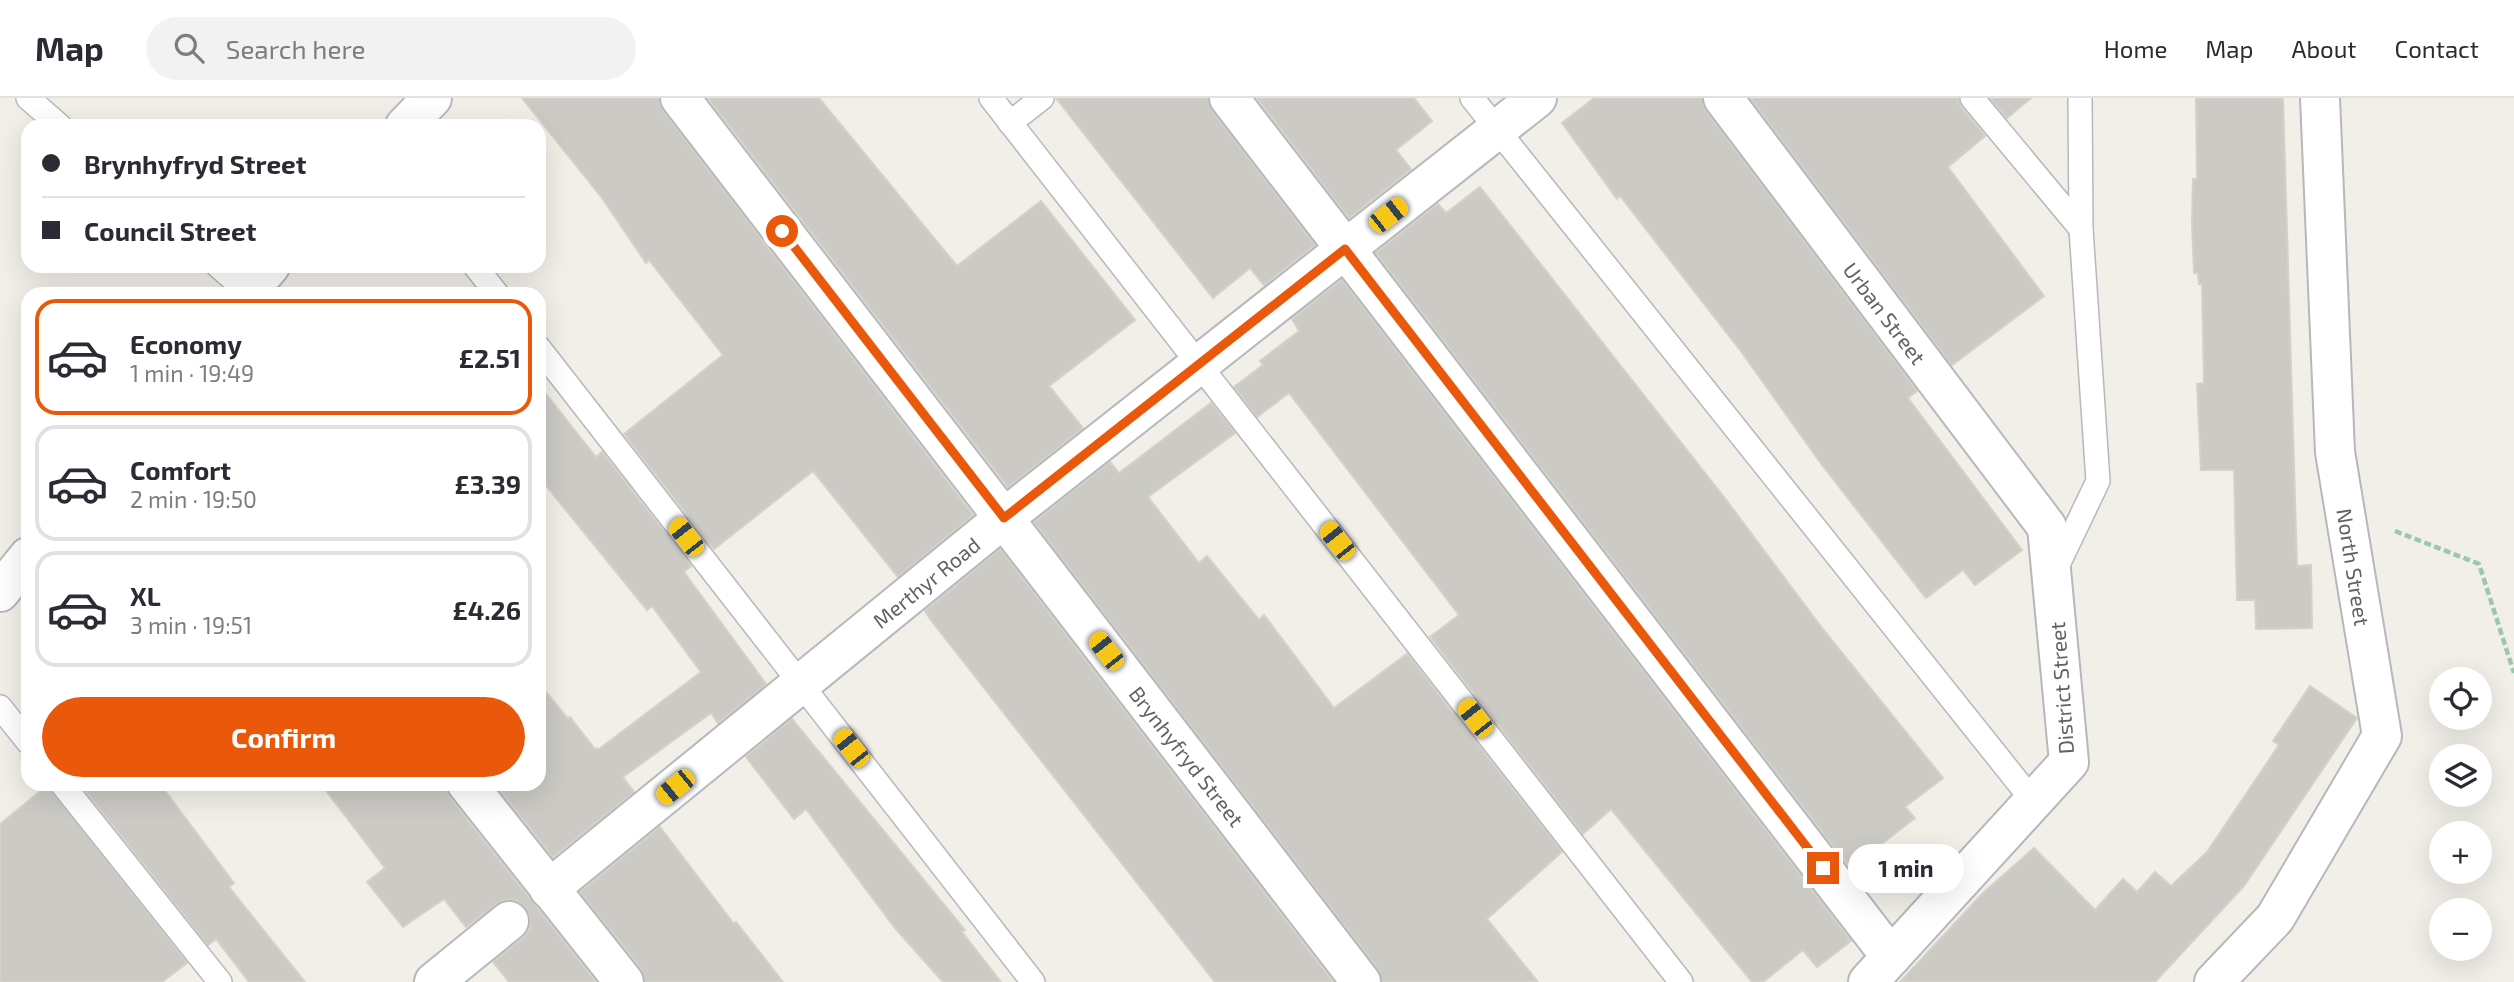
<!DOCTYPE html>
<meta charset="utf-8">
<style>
:root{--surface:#fff;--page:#f2f2f3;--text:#2b2b33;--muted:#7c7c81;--line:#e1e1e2;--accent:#ea580c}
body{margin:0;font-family:"Exo 2",sans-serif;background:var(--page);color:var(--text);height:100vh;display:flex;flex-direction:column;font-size:26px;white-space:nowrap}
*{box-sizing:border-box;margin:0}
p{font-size:23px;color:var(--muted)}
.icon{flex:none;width:38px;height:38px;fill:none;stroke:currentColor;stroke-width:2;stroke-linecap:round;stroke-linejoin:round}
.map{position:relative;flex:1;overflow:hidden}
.sheet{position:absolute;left:21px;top:189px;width:525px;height:504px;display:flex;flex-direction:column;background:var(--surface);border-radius:21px;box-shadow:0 7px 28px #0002}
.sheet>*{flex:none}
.top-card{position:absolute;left:21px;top:21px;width:525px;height:154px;border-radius:21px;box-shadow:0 7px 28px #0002;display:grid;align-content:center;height:154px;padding:0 21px;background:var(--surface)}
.fabs{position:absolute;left:2429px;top:569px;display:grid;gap:14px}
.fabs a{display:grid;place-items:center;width:63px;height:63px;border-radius:50%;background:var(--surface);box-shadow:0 7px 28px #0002;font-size:35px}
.end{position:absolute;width:32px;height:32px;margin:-16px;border:9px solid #ea580c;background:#fff;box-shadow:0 0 0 4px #fff}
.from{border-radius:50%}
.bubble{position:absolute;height:49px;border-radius:24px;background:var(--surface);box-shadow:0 7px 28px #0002;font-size:23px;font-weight:700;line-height:49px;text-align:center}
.car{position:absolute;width:21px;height:42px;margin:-21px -10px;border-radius:9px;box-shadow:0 0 5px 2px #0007;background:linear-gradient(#f5c518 24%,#345 0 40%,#f5c518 0 76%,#345 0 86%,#f5c518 0)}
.top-card b{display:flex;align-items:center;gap:24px;height:66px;font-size:26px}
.top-card b+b{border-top:2px solid var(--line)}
.top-card i{width:18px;height:18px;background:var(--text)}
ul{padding:12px 0 0;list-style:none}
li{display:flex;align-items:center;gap:21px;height:116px;margin:0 14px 10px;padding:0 7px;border:4px solid var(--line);border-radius:21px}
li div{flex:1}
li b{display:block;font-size:26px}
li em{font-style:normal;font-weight:700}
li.active{border-color:var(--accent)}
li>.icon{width:63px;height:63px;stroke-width:1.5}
.primary-button{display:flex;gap:14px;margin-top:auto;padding:14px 21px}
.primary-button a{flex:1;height:80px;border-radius:42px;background:var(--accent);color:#fff;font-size:28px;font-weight:700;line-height:80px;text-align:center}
header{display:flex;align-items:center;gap:42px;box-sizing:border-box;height:98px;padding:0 35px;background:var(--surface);border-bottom:2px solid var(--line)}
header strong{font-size:33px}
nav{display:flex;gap:38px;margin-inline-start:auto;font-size:24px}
.search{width:490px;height:63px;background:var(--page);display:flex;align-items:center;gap:18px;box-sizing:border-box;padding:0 24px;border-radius:38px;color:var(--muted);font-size:26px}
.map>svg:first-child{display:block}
</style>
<header>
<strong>Map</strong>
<div class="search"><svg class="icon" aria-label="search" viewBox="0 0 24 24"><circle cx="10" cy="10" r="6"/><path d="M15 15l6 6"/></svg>Search here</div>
<nav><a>Home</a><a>Map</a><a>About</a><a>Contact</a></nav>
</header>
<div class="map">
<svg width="2514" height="884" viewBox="0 0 2514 884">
<rect width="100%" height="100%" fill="#f1efe8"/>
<g fill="#cccac5" stroke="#d6d1c6" stroke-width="2">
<polygon points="522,0 659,0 663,13 973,417 898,479 813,373 714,451 624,336 723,257 649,162 646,165 602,100"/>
<polygon points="708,0 819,0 957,168 1041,103 1135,222 1049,288 1083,330 1008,389"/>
<polygon points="1056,0 1208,0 1212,13 1315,147 1264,187 1250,170 1213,200"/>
<polygon points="1257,0 1414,0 1432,23 1396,52 1411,71 1349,120"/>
<polygon points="1594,0 1702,0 1706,13 1917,293 1908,300 2022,452 1975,487 1963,472 1926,500 1822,367 1740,252 1620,98 1617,101 1562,25"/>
<polygon points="1750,0 1958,0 1961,9 1985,38 1948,69 2044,198 1952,267"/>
<polygon points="1990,0 2031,0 2007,20"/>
<polygon points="2196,0 2283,0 2297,468 2311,467 2312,530 2256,531 2255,502 2237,502 2234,372 2201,372 2197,286 2204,285 2202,186 2199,186 2198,175 2194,175 2192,125 2193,81 2197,81"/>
<polygon points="1480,89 1724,399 1822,530 1943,680 1905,709 1915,720 1850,770 1376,155 1438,106 1446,115"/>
<polygon points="1342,182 1851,843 1817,869 1803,852 1763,884 1752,884 1611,711 1583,736 1430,539 1459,517 1289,295 1257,319 1234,289 1263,267 1260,263 1299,233 1292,221"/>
<polygon points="539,287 596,359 602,354 691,468 684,474 766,586 718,625 711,615 623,679 634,694 553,759 495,686 539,686 539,585 568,621 570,619 594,650 599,651 701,574 652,508 647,512 539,379"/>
<polygon points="1211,305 1235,335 1148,399 1199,465 1207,458 1259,522 1264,517 1334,610 1407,556 1562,754 1487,821 1538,884 1382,884 1378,871 1034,424 1110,364 1119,375"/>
<polygon points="1000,451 1333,884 1215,884 930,521 925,513"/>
<polygon points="2310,588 2357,620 2244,788 2155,884 1900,884 1983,795 2034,750 2095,812 2123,781 2137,794 2155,774 2171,788 2207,754 2279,647 2273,643"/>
<polygon points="792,621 965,832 962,834 1001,884 943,884 895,830 806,711 794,721 746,659"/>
<polygon points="80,686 160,686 234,785 229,789 305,884 249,884 216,841 208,847"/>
<polygon points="321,686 446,686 450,700 596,884 509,884 493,864 523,840 530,830 530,819 526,810 516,802 506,801 496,806 466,829 444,801 403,829 367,784 385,770"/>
<polygon points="48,687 187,865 162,884 0,884 0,726"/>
<polygon points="660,729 734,826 736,824 783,884 645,884 641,870 580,794"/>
</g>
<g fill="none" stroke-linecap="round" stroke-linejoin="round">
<defs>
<g id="service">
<polyline points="28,0 60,28"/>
<polyline points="991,0 1681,884"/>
<polyline points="1472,0 2033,703"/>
<polyline points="1972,0 2081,131"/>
<polyline points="1010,25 1042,0"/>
<polyline points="218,168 248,194"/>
<polyline points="475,168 497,196"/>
<polyline points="539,250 1033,884"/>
<polyline points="2055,473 2098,383 2081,131 2080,0"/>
<polyline points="0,609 28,644"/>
<polyline points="62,686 220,884"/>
</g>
<g id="minor">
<polyline points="680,0 1361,884"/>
<polyline points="1229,0 1891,859"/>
<polyline points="1723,0 2047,429 2069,664 1868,884"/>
<polyline points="405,28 432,0"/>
<polyline points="246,196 270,168"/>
<polyline points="0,494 28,459"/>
<polyline points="467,686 624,884"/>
<polyline points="549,791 1004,420 1537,0"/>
<polyline points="434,884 509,823"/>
<polyline points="2214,884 2275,820 2382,638 2335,354 2320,0"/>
</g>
</defs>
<use href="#service" stroke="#b5b8bc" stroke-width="26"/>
<use href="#minor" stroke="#b5b8bc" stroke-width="42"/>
<polyline stroke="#9cc7a9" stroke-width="4.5" stroke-dasharray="7 3.5" stroke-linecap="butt" points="2395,433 2479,466 2514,575"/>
<use href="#service" stroke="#fff" stroke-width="23"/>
<use href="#minor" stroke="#fff" stroke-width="38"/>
</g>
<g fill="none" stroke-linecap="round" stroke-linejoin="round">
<polyline stroke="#ea580c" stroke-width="9" points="782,133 1004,420 1345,151 1823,770"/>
</g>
<g text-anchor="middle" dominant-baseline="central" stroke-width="6" stroke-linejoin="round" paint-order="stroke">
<g font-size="21" fill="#5f6368" stroke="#fff">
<text transform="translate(1885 215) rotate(53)">Urban Street</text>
<text transform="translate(2354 469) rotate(81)">North Street</text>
<text transform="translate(926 484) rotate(-39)">Merthyr Road</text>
<text transform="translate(2061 590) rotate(-94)">District Street</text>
<text transform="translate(1187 658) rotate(52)">Brynhyfryd Street</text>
</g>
</g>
</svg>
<div class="fabs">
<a><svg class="icon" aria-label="locate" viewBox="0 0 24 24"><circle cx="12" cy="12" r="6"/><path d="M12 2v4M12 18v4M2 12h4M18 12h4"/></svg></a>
<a><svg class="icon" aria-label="layers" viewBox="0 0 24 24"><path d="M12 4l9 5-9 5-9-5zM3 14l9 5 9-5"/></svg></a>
<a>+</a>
<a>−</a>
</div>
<i class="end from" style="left:782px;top:133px"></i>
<i class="end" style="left:1823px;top:770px"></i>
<div class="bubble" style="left:1848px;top:746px;width:116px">1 min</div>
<i class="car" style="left:1388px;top:117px;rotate:52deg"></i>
<i class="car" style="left:686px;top:439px;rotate:322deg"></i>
<i class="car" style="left:1337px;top:443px;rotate:322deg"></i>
<i class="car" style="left:1106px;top:553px;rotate:322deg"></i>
<i class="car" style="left:1475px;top:620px;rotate:322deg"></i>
<i class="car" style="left:851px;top:650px;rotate:322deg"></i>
<i class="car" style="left:675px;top:689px;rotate:231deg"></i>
<div class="top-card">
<b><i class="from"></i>Brynhyfryd Street</b>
<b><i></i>Council Street</b>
</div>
<section class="sheet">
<ul>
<li class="active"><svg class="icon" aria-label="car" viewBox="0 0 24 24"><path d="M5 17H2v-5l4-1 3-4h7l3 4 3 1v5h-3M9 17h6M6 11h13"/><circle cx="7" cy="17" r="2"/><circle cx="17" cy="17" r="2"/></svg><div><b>Economy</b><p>1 min · 19:49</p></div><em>£2.51</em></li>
<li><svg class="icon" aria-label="car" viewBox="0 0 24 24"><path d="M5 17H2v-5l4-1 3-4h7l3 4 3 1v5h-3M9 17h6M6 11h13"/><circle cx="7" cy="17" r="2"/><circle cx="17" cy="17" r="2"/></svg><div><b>Comfort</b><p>2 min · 19:50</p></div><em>£3.39</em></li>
<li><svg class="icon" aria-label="car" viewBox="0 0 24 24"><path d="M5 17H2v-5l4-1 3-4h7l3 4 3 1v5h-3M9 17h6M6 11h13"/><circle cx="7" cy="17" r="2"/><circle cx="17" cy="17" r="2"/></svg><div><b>XL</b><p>3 min · 19:51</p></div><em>£4.26</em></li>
</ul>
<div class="primary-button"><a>Confirm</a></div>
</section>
</div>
